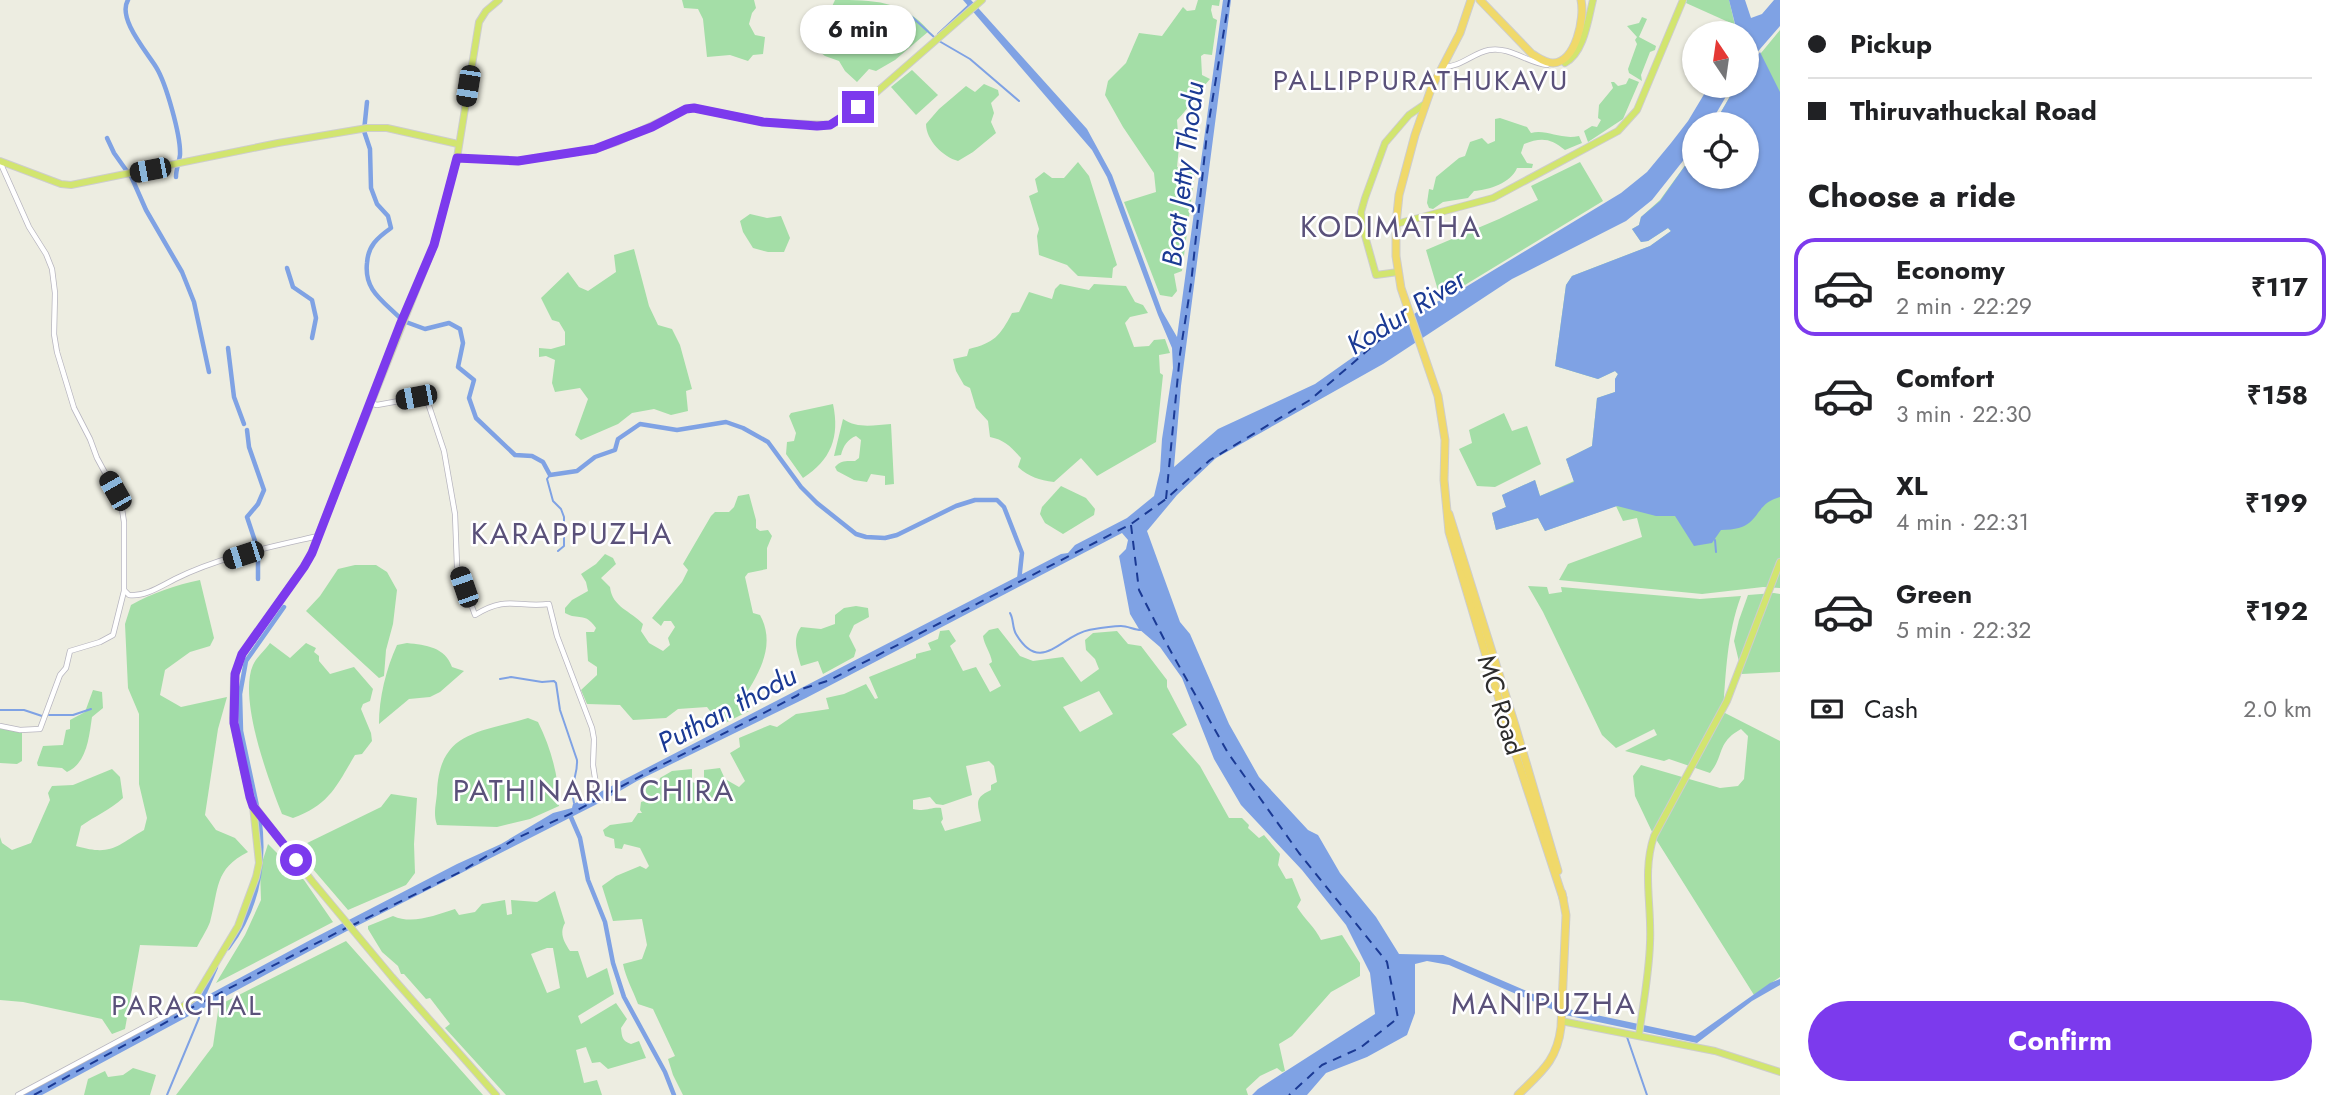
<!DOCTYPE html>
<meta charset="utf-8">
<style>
:root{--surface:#fff;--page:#f6f6f6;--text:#202124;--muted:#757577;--line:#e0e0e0;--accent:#7c3aed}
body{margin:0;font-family:Jost,sans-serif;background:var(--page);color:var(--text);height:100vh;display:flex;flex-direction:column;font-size:26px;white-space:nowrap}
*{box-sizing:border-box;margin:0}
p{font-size:23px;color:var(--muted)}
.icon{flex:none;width:38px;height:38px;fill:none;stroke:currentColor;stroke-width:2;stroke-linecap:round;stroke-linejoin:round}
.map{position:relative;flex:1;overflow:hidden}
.panel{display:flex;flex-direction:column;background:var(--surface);width:560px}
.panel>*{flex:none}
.top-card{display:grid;align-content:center;height:154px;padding:0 28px;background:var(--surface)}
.needle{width:46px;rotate:347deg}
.tools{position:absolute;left:1682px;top:21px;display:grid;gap:14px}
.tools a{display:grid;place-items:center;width:77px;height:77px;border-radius:50%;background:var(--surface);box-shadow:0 2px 5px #0004;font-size:35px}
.end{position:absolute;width:32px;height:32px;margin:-16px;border:9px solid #7c3aed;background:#fff;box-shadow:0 0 0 4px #fff}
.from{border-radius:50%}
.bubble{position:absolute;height:49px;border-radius:24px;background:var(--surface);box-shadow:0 2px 5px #0004;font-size:23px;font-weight:700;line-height:49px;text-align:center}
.car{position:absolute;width:21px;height:42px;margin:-21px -10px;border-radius:9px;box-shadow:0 0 5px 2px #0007;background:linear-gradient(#222 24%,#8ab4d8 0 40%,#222 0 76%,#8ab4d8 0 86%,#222 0)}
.top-card b{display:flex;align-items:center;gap:24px;height:66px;font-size:26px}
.top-card b+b{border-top:2px solid var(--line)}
.top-card i{width:18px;height:18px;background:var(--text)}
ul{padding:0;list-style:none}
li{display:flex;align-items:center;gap:21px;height:98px;margin:0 14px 10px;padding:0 14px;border:4px solid transparent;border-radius:21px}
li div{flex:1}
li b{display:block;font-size:26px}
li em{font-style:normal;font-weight:700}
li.active{border-color:var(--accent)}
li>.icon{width:63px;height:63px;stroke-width:1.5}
h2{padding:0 28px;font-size:32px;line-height:84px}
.pay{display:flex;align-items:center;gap:18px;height:77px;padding:0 28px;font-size:26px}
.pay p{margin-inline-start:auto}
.cta{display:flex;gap:14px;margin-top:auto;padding:14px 28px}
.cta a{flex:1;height:80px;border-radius:42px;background:var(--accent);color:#fff;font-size:28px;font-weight:700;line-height:80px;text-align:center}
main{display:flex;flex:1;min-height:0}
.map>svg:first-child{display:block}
</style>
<main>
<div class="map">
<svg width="1780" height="1095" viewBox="0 0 1780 1095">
<rect width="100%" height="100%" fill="#edede1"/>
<g fill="#a4dea7" fill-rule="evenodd">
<polygon points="682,0 754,0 756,8 752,13 749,24 755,35 765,37 763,54 753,55 748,61 730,55 707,57 703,19 698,9 684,8"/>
<path d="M835,0C873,0 903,0 929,31L895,60L876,71L869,69L857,82L845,71L839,61L825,56L816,49L818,37Z"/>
<path d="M1198,0H1220L1219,6L1212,5L1211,10L1213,18L1217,20L1212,55L1204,54L1201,56L1202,75L1210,79C1199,91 1190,107 1177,120L1179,147L1177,167L1195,171L1182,271L1174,274L1177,291L1172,297L1160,295L1124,202L1156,192L1154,173L1123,127L1105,95L1108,81L1126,63L1139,33L1162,36L1183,7L1187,11L1195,10Z"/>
<polygon points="1687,0 1729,0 1735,25 1686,3"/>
<polygon points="1642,17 1647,19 1639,37 1656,46 1655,50 1650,52 1641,75 1642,81 1629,73 1628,69 1637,44 1635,40 1637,37 1627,26 1639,23"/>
<polygon points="1780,30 1780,588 1763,587 1702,594 1559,580 1568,564 1642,537 1637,518 1623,521 1616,506 1545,531 1538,518 1496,530 1492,513 1506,507 1502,495 1535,480 1540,496 1574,481 1566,459 1592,446 1597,398 1615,392 1615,379 1618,374 1615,371 1598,379 1555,366 1566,285 1572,276 1650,246 1671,231 1668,228 1648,241 1641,242 1632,229 1639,225 1641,217 1660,200 1694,153 1694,177 1746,177 1746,124 1714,124 1736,86 1746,86 1747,70"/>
<polygon points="912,70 938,95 916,115 891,87"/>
<polygon points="1629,78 1639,82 1623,119 1588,142 1584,131 1592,126 1597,127 1601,120 1598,118 1599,105 1613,88 1611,82 1614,82 1618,86 1626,84"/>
<path d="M984,84L998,90L999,95L991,103L994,113L991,122L996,133L973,152L958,161C943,157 926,140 926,124L939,109L966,86L975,92Z"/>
<path d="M1500,118L1527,127L1531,133C1547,129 1560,140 1579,136L1582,143L1565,150C1551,138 1541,137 1524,144L1521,153L1527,163L1533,164L1532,168H1517C1511,183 1489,190 1474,191L1468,198L1443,202L1433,209L1429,208L1427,203L1429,189L1433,190L1436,177L1459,158L1465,156L1470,142L1482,138L1488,144L1495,141V119Z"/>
<polygon points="1078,162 1089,176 1117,265 1113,268 1112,278 1078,276 1067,265 1039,255 1037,236 1039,229 1029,196 1038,192 1035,179 1044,172 1052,178 1064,178"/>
<polygon points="1580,162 1603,201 1460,288 1440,297 1426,250 1499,219 1538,200 1531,186"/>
<polygon points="750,214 767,218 781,216 790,238 784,252 768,252 753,248 743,232 740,221"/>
<polygon points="634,249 649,306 658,325 672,329 680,345 692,389 686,391 688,411 671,415 654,409 632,413 618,424 581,440 575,435 588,399 580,388 555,392 552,383 555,360 546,356 539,357 539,348 551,349 565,345 565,332 559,322 552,320 541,298 568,272 579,287 588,291 616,272 614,255"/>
<path d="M1060,284L1089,290L1094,284L1126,286L1135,302L1143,305L1148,313L1130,317L1125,323L1134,347L1149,346L1154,340L1165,339L1170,353L1159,355L1160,373L1163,375L1156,442L1097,476L1081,458L1054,482C1039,480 1029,477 1018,467L1021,458C1011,447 1005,440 990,437L988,421L976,408L970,388L964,385L956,371L953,359L967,356L969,349C994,343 1000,336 1012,313L1019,312L1029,292L1052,299L1055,289Z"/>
<path d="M833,404C840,437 831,460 803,478L786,454L787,442L794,441L796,433L789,416L791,413Z"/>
<polygon points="1504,413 1512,431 1527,426 1541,464 1495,487 1477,486 1459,449 1472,443 1469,430"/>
<path d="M843,419C858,429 874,425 891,424L894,484L885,485V476L871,474L867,482L854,480L837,471L835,467C841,460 846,461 855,461L859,458L861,440L856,436C848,439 843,446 841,455L834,456Z"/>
<polygon points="1061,486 1086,498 1095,509 1094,515 1063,534 1045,523 1040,514 1042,507"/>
<path d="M749,494L756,520V528L760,531L768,530L772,536L767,548V569L748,573L745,577L753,613L760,615C776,644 760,672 744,697L749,711L715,728L714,716L707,707L678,709L666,718L633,720L620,705L587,704L581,690L597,675V667L588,661L586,632H594L596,628C584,611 579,621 565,613V608L572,600L588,591L586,582L581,574L596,564L605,554L613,558L616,564L601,578L610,587C612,607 631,611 643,624L641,631L649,643L663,651L670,645L668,638L675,627L671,621H664L661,626L652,618L682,582L688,570L683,564L711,516L715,512H729L734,507L738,496Z"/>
<polygon points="355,565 376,565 387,572 397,590 393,624 386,650 384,676 379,678 306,611 320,596 338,569"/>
<path d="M200,580L214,638L210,646L190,652L165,670L160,695L181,707L227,697L218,729L205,815L216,830L235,838L248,852C214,869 219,889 210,922C207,930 201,939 197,947L140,945L125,1029L112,1034L102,1019L23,1002L0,1000V837L2,843L12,850L31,843L50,800L48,793L52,786L73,785L112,769L120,777L123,798C110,810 95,816 81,826L76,846C111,856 115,847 144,830L147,818L139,784V714L128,688L125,624L131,605C152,593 176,585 200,580Z"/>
<path d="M1528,586L1547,587L1549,594L1562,592L1561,587L1700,599L1741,596C1727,634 1726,672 1723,712L1780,741V977L1754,995L1654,836L1635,796L1633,776L1641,765L1720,788L1738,786L1744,779L1748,736L1741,729C1716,743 1725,755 1710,773L1669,759L1664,761L1625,751L1657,735L1654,729L1616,748L1602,735L1543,612Z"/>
<polygon points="1774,593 1780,594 1780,672 1742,674 1734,641 1739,620 1748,595"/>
<path d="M856,606L868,608L869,617L854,625L849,636L856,650L854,657L823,674L818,661L801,666C797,652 792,639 801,627L821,629L835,624V615L844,608Z"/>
<path d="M998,628L1020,656L1033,661L1063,657L1081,682L1099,669L1095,659L1086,650L1085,640L1093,633L1117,631L1128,644L1141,646L1167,680V687L1187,725L1172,734L1200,766L1229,818H1242L1249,825L1248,828L1259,838L1264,835L1280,854L1278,865L1286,879L1292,878L1301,900L1297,907C1305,920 1315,927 1321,940L1342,935L1360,963V976L1331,992L1292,1036L1279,1044L1285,1071L1282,1072L1277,1068L1260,1076L1246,1089L1248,1095H683L673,1075L668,1059L675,1056L653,1009L638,1004C633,990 626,979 623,964L642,959L647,945L642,919L613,921L602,886L616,876L640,866L646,869L649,866L640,848L624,844L622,849L615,848L614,839L605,836L603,830L610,825L632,822L638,813H642L640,810L641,802L647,800L643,786L659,783L660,778L672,771L692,769V782L698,784L704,781V770L720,768L725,779L739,787L745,781L730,753L740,747L739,738L770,725L777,727L796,714L829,709L826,698L844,694L866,684L875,699L878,698L869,677L916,658V654L931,650L928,643L938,639L940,631L949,630L956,641L950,646L963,671L976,667L990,692L1001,686L989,664L992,662C991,653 984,645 983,636L989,630ZM1099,691L1113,714L1080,732L1063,707ZM989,761L994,766L997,782L991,785V790C973,798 978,804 981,821L945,831L941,822L943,819L941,808C930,807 927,812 913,809V800L930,797L936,804L943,805L972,795L966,766Z"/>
<path d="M270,643L290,658L306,643L316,648L314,652L319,656V661L330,674L354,667L373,689L370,701L363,704L361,709L371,733L372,741L362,754L355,755C336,787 329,805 293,818L282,814C269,781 238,699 253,665C256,658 265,650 270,643Z"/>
<path d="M407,643C426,645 445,647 452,667L464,671L440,692L430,697L409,699L379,724C379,698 386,669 397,645Z"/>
<path d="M93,690L102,692L103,708L92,717C89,737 87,763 67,772L62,768L38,766L37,763L43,746L63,745L66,730L70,729V720L85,712Z"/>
<path d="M528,718L538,722C551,748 559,777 559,806L530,819L497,827L437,825C433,813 436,805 437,793C439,731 478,733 528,718Z"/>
<polygon points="0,728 22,731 22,761 17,764 0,763"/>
<polygon points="391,794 417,798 414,844 415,873 406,885 348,910 312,868 299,847 381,807"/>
<polygon points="268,844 304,880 333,922 216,983 245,935 261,900 260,869"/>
<path d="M555,891L565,923C559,933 564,942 570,951H578L587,978L607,968L614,994L578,1016L581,1024L616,1003L627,1019L621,1028C622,1037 622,1041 631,1044L639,1041L646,1058L608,1069L600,1062L592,1063L586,1047L576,1050L584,1083L597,1080L602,1095H506L445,1028L450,1024L430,998L426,999L404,974H401L398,966L382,952L368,929V926L393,916C413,925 435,915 455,909L459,915L475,912L482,904L505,900L507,915L512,914L511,900L537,902ZM547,948H553L560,988L547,993L531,954Z"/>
<polygon points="346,941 483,1095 176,1095 213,1046 219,1005"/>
<polygon points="133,1068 156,1075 150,1095 84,1095 88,1079 105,1071 108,1077 123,1075"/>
</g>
<g fill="#7fa2e4">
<polygon points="963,0 971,0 1087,129 1112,175 1162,311 1177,337 1223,0 1231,0 1181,386 1174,467 1218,429 1315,384 1417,312 1464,288 1621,193 1647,172 1671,143 1688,121 1709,86 1732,86 1710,124 1694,124 1694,147 1652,200 1626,221 1512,279 1383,364 1216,458 1177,495 1147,531 1180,622 1190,634 1229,724 1259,777 1308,830 1318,835 1340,873 1376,917 1399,954 1443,955 1568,1009 1695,1036 1770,983 1780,979 1780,985 1752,1001 1697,1043 1565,1015 1449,965 1427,961 1415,964 1415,1013 1407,1035 1367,1057 1326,1073 1307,1095 1252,1095 1258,1089 1375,1014 1370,973 1346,925 1302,870 1241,805 1214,759 1182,678 1160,647 1139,629 1130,614 1119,556 1126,549 1128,540 1122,533 806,698 637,781 601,802 345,932 42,1095 22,1095 314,938 457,864 501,844 553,813 572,808 573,804 600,792 1061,554 1068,553 1075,545 1127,518 1154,496 1160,471 1162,439 1173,368 1172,348 1158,315 1107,177 1092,150"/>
<polygon points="1729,0 1745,0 1751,18 1762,14 1774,0 1780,0 1780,26 1747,64 1746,33 1732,33 1735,24"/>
<path d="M1760,52L1780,92V497C1750,505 1764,530 1721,530L1712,543L1694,546L1675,516H1656L1617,506L1545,531L1538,518L1496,530L1492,513L1506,507L1502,495L1535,480L1540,496L1574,482L1566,459L1592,446L1597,398L1615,392V379L1618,374L1615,371L1598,379L1555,366L1566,285L1572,276L1650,246L1671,231L1668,228L1648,241L1641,242L1632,229L1639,225L1641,217L1660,201L1694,153V177H1746V124H1714L1736,86H1746L1747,70Z"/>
</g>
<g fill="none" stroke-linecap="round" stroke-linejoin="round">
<g stroke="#7fa2e4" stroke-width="2">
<polyline points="896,10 912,17 934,37"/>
<polyline points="938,34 969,5"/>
<polyline points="939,41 970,59 1019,101"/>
<polyline points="550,475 547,479 553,501 561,509 564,517 564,546 558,551"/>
<polyline points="1715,540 1716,552"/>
<path d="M1010,613C1014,620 1012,627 1016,634C1041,676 1061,635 1089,630C1100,628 1110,626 1121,626C1128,626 1134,630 1141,630"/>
<path d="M500,679L511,677L542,682L554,681L556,683L560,710L577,760C578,777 569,783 574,803"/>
<polyline points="0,710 24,710 42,716"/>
<polyline points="49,715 73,715 91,709"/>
<polyline points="1627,1037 1647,1095"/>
<polyline points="167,1095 199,1018 199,1008"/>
</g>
<g stroke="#7fa2e4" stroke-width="4.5">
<path d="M128,0C117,18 146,51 156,67C166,83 181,136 180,155C179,163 176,169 176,177"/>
<path d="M367,102L364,131L370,149L371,188L377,204L388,216L391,228C377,238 368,246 367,263C364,290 382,300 400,318"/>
<polyline points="107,138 114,153 126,170"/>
<polyline points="131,176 146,210 182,272 194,302 209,372"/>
<polyline points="287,268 293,287 312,300 316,318 312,338"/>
<polyline points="406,322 425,329 449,323 460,329 463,343 458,367 474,380 469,398 476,418 515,455 532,456 543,462 550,475 577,471 595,457 615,450 618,439 640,424 677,430 726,422 743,428 768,442 801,487 817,503 856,534 866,537 885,538 897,535 956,506 975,500 997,500 1004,507 1022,553 1019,581"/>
<polyline points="228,348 234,397 244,424"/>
<polyline points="247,430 249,447 264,490 258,504 247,517 257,547"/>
<polyline points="258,579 258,553"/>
<polyline points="257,806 241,731 240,694 246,661 284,607"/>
<polyline points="570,815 580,838 588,880 605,922 613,963 624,997 665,1072 674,1095"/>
<path d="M228,948C258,908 266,864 259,816"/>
<polyline points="201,1001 216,967"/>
</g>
<g stroke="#1b3a94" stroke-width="2" stroke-dasharray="9 7" stroke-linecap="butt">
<polyline points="1166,499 1180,354 1191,284 1207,133 1229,0"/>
<polyline points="1131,525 1139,590 1165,641 1228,753 1299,853 1387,962 1398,1018 1360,1048 1322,1065 1289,1095"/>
<polyline points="351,926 462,871 515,839 570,814 652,770 762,714 798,695 802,689 830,680 1131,524 1166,499 1210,460 1310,400 1382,338"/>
<polyline points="34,1095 183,1013 184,1009 189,1009 346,928"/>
</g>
<defs>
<g id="minor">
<path d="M1443,67C1461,67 1473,53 1489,50C1509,46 1528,63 1547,65"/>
<polyline points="0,162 29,227 46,254 52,269 55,293 54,334 57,352 74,408 90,439 97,458 115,491 122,509 124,522 124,591 113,635 100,642 70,651 66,668 60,675 40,729 20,730 0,726"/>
<path d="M370,403L377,405L421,397H426L444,451L455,514L457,566L475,615C507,595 517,608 549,604L557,636L592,728L594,739L593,765L597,791"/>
<path d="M125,591L129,595C145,597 161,586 175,579C219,557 270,547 318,536"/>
<polyline points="18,1095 182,1007"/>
</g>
<g id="major">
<path d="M1563,60L1565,63C1584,53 1588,20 1593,0"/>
<polyline points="457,158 518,161 595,149 617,142 686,109 694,108 763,122 830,125 850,114 871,97 982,0"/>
<polyline points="0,161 61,184 71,185 278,143 367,128 387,128 458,144"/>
<polyline points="1396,224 1493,198 1618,131 1637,110 1683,0"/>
<polyline points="1398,272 1376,275 1362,225 1361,212 1365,198 1385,143 1409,115 1425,104"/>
<polyline points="255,807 312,881 392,977 496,1095"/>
<polyline points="182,1007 196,996 238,926 256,877 259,863 253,806 241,759 233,718 234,679 242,655 309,559 434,245 457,158 479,22 486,11 499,0"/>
<polyline points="1561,1021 1715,1051 1780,1072"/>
<path d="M1639,1035C1643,1005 1649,974 1650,943C1652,906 1642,872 1654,836L1727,701L1780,562"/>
</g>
<g id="highway">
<polyline points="1471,0 1460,33 1431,89 1415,135 1399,195 1396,224 1396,256 1401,288 1438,396 1445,440 1444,480 1449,532 1512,743 1563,898"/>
<path d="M1480,0L1532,54C1539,58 1545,63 1553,63C1576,62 1585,18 1581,0"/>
<polyline points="1449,514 1515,725 1558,871"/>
<path d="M1518,1095C1541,1072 1557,1061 1561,1027L1566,915L1562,893"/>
</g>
</defs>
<use href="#minor" stroke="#b7b5bf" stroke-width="6"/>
<use href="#major" stroke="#cdcdcd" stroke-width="8"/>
<use href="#highway" stroke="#cdcdcd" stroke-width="9"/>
<use href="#minor" stroke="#fff" stroke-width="4.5"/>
<use href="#major" stroke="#d2e56f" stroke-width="6"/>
<use href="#highway" stroke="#f0d96a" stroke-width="7"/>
</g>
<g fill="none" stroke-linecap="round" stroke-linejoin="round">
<polyline stroke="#7c3aed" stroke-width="9" points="296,860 253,806 250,797 234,723 235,674 242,654 304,567 312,553 400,325 434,245 457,158 518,161 595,149 652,127 686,109 694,108 763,122 817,126 830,125 858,107"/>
</g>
<g text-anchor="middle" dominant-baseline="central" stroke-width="5" stroke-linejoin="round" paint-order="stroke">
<g font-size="26" fill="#2d2d2d" stroke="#fff">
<text transform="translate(1501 705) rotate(73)">MC Road</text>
</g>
<g font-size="28" letter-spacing="2" fill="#5a517a" stroke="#fff">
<text x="1421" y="80">PALLIPPURATHUKAVU</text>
<text x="187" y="1005">PARACHAL</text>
</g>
<g font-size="28" font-style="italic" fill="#1b3a94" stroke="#fff">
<text transform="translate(1183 174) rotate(-83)">Boat Jetty Thodu</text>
<text transform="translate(1406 312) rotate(-32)">Kodur River</text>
<text transform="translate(727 709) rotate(-28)">Puthan thodu</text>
</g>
<g font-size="30" letter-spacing="2" fill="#5a517a" stroke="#fff">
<text x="1391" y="226">KODIMATHA</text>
<text x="572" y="533">KARAPPUZHA</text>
<text x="594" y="790">PATHINARIL CHIRA</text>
<text x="1544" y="1003">MANIPUZHA</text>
</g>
</g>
</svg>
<div class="tools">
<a><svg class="needle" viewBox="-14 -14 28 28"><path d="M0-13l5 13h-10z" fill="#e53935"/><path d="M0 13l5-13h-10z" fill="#757577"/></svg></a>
<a><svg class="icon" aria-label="locate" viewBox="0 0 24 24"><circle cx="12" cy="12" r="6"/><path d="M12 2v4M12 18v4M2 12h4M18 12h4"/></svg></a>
</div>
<i class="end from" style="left:296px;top:860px"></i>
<i class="end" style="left:858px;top:107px"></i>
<div class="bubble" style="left:800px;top:5px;width:116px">6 min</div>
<i class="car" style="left:468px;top:86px;rotate:189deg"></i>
<i class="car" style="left:150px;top:170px;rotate:259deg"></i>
<i class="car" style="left:416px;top:397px;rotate:259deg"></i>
<i class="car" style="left:115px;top:491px;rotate:330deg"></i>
<i class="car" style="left:243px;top:555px;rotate:252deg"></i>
<i class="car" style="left:464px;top:587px;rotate:341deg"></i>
</div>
<section class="panel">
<div class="top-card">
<b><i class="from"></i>Pickup</b>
<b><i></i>Thiruvathuckal Road</b>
</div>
<h2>Choose a ride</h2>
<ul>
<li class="active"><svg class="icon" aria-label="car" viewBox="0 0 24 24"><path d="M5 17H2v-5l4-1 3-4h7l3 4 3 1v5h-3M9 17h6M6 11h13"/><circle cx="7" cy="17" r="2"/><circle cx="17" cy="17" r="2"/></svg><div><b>Economy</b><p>2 min · 22:29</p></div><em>₹117</em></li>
<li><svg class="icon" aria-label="car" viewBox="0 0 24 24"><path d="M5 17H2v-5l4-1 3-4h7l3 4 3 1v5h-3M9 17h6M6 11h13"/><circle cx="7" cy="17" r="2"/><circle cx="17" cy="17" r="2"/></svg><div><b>Comfort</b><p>3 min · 22:30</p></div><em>₹158</em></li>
<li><svg class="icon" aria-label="car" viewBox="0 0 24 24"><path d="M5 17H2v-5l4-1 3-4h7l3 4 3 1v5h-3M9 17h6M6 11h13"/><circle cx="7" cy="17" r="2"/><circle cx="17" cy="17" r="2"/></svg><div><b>XL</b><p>4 min · 22:31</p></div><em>₹199</em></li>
<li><svg class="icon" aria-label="car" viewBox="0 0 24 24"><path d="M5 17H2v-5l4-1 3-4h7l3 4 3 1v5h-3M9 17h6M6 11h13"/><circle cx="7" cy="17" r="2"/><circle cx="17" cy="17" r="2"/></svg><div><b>Green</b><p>5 min · 22:32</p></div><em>₹192</em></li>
</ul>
<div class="pay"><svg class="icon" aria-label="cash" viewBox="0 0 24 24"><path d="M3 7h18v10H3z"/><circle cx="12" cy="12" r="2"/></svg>Cash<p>2.0 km</p></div>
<div class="cta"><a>Confirm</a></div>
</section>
</main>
